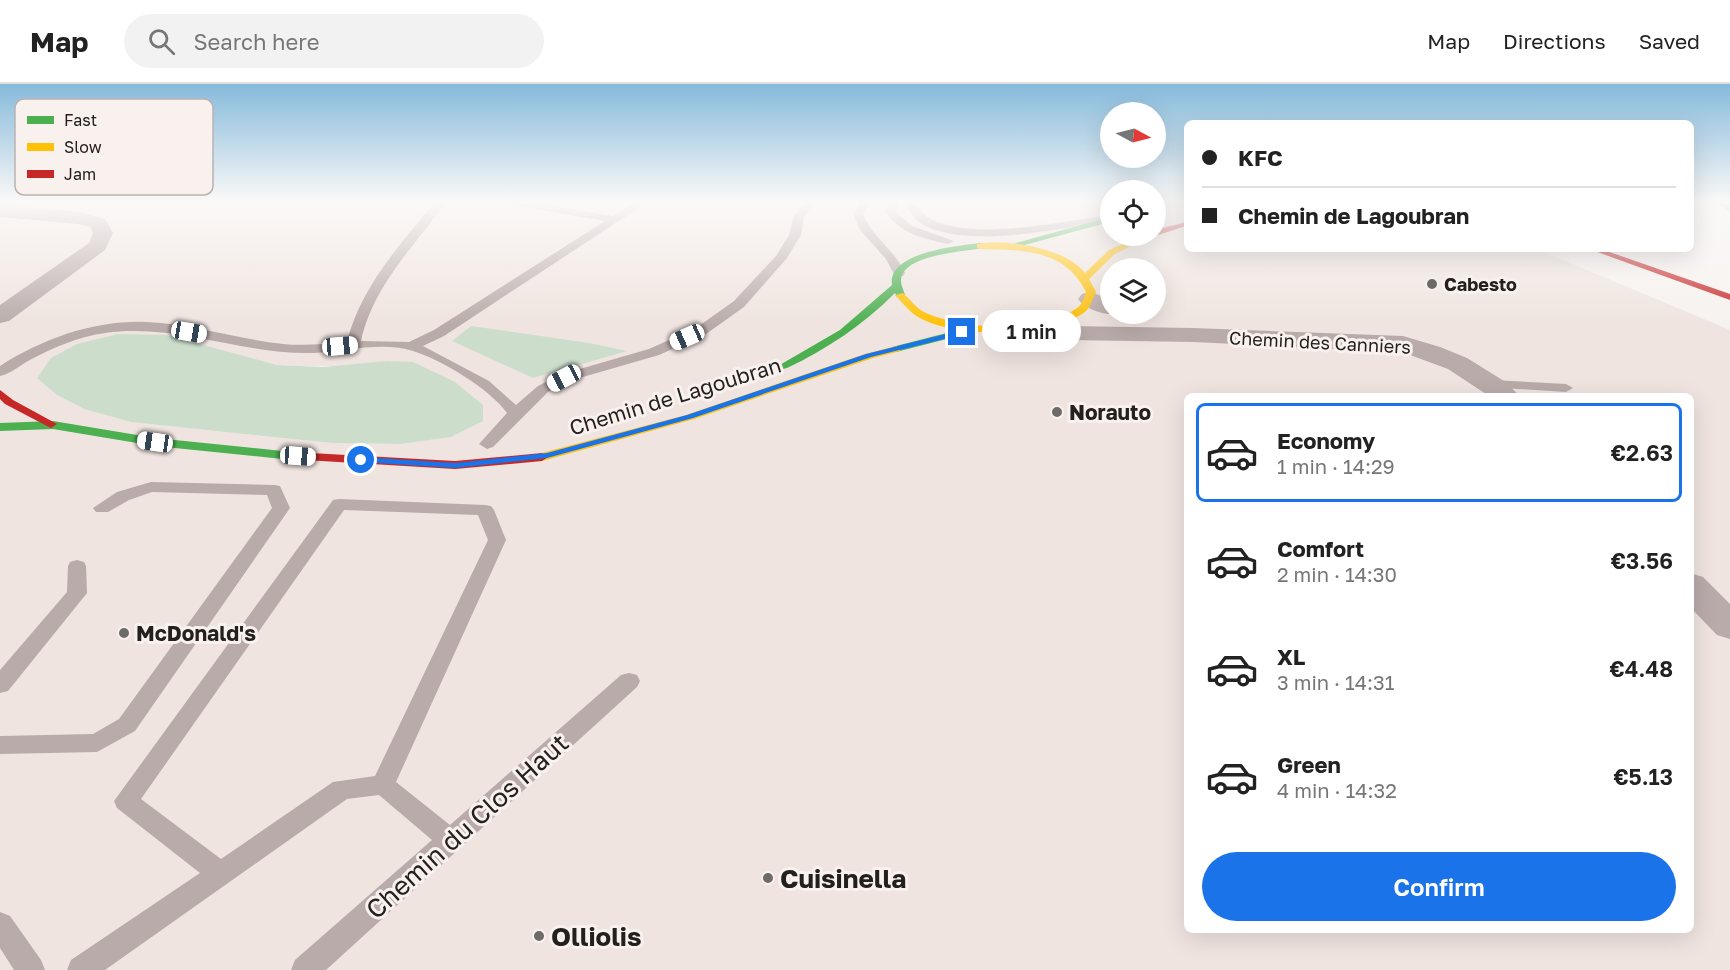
<!DOCTYPE html>
<meta charset="utf-8">
<style>
:root{--surface:#fff;--page:#f2f2f2;--text:#222;--muted:#767676;--line:#e0e0e0;--accent:#1a73e8}
body{margin:0;font-family:"Golos Text",sans-serif;background:var(--page);color:var(--text);height:100vh;display:flex;flex-direction:column;font-size:22px;white-space:nowrap}
*{box-sizing:border-box;margin:0}
p{font-size:20px;color:var(--muted)}
.icon{flex:none;width:33px;height:33px;fill:none;stroke:currentColor;stroke-width:2;stroke-linecap:round;stroke-linejoin:round}
.map{position:relative;flex:1;overflow:hidden}
.sheet{position:absolute;left:1184px;top:309px;width:510px;height:540px;display:flex;flex-direction:column;background:var(--surface);border-radius:9px;box-shadow:0 6px 24px #0002}
.sheet>*{flex:none}
.banner{position:absolute;left:1184px;top:36px;width:510px;height:132px;border-radius:9px;box-shadow:0 6px 24px #0002;display:grid;align-content:center;height:132px;padding:0 18px;background:var(--surface)}
.needle{width:39px;rotate:97deg}
.tools{position:absolute;left:1100px;top:18px;display:grid;gap:12px}
.tools a{display:grid;place-items:center;width:66px;height:66px;border-radius:50%;background:var(--surface);box-shadow:0 6px 24px #0002;font-size:30px}
.end{position:absolute;width:27px;height:27px;margin:-14px;border:8px solid #1a73e8;background:#fff;box-shadow:0 0 0 3px #fff}
.from{border-radius:50%}
.bubble{position:absolute;height:42px;border-radius:21px;background:var(--surface);box-shadow:0 6px 24px #0002;font-size:20px;font-weight:600;line-height:42px;text-align:center}
.car{position:absolute;width:18px;height:36px;margin:-18px -9px;border-radius:8px;box-shadow:0 0 4px 2px #0007;background:linear-gradient(#fff 24%,#345 0 40%,#fff 0 76%,#345 0 86%,#fff 0)}
.banner b{display:flex;align-items:center;gap:21px;height:57px;font-size:22px}
.banner b+b{border-top:2px solid var(--line)}
.banner i{width:15px;height:15px;background:var(--text)}
ul{padding:10px 0 0;list-style:none}
li{display:flex;align-items:center;gap:18px;height:99px;margin:0 12px 9px;padding:0 6px;border:3px solid transparent;border-radius:9px}
li div{flex:1}
li b{display:block;font-size:22px}
li em{font-style:normal;font-weight:600}
li.active{border-color:var(--accent)}
li>.icon{width:54px;height:54px;stroke-width:1.5}
.button{display:flex;gap:12px;margin-top:auto;padding:12px 18px}
.button a{flex:1;height:69px;border-radius:36px;background:var(--accent);color:#fff;font-size:24px;font-weight:600;line-height:69px;text-align:center}
header{display:flex;align-items:center;gap:36px;box-sizing:border-box;height:84px;padding:0 30px;background:var(--surface);border-bottom:2px solid var(--line)}
header strong{font-size:28px}
nav{display:flex;gap:33px;margin-inline-start:auto;font-size:21px}
.search{width:420px;height:54px;background:var(--page);display:flex;align-items:center;gap:15px;box-sizing:border-box;padding:0 21px;border-radius:33px;color:var(--muted);font-size:22px}
.map>svg:first-child{display:block}
</style>
<header>
<strong>Map</strong>
<div class="search"><svg class="icon" aria-label="search" viewBox="0 0 24 24"><circle cx="10" cy="10" r="6"/><path d="M15 15l6 6"/></svg>Search here</div>
<nav><a>Map</a><a>Directions</a><a>Saved</a></nav>
</header>
<div class="map">
<svg width="1730" height="886" viewBox="0 0 1730 886">
<rect width="100%" height="100%" fill="#f6f2f0"/>
<path fill="#efe4df" fill-rule="evenodd" d="M0,117H1110V152H1155V117H1186V165H1537L1730,246V886H0ZM1110,184H1155V230H1110ZM239,271L277,281L302,282H357L387,277L455,298L465,307L483,337L451,353L401,360L331,359L131,338L84,325L57,311ZM1186,312H1690V846H1186Z"/>
<g fill="#ccdecb">
<polygon points="471,242 589,259 627,267 533,294 452,257"/>
<polygon points="118,250 166,251 277,281 323,283 387,277 413,278 455,298 483,321 483,337 451,353 401,360 331,359 131,338 84,325 57,311 37,294 51,274 77,260"/>
</g>
<g fill="none" stroke-linecap="round" stroke-linejoin="round">
<g fill="#b9abaa" fill-rule="evenodd">
<path d="M436,117H447C415,161 373,202 361,257L409,258L434,246L605,137L505,120L500,117H523L613,132L637,117H649L444,252L423,262L489,297L516,321L538,302L559,291L649,265L696,244L734,217L776,172L789,151L794,132L806,117H816L804,132L801,151L787,174L744,223L706,250L659,271L569,297L548,308L493,363L487,365L479,360L507,329C490,305 442,276 413,267C382,257 344,268 313,269C242,271 176,239 105,249C77,253 52,264 28,277C19,282 10,290 0,292V282C44,254 95,236 147,238C193,240 237,255 283,260C304,262 325,260 347,258C360,204 401,159 436,117Z"/>
<path d="M861,117H871L863,130C872,153 895,166 905,189L903,192H895L886,175L860,146L853,130Z"/>
<path d="M891,117H901L895,127L912,142L954,157L948,160C922,154 900,150 885,127Z"/>
<path d="M907,117H917L916,121C920,125 924,131 929,134C969,157 1053,139 1098,133L1103,136L1098,139C1051,146 962,165 920,139C914,135 910,127 906,121Z"/>
<polygon points="1492,296 1566,300 1573,304 1566,308 1487,303 1485,300"/>
<polygon points="151,398 274,401 280,402 290,424 135,647 97,668 0,670 0,652 93,650 119,635 272,424 267,411 152,408 129,416 108,428 96,428 93,424 117,408"/>
<path d="M339,415L485,421L491,422L494,426L506,456L396,698L450,741L621,591L629,589L637,591L640,597L637,603L326,886H291L295,876L432,756L379,711L347,715L105,886H67L71,876L200,789L117,724L114,717L333,416ZM344,426L478,431L488,456L375,692L333,698L221,775L141,715Z"/>
<polygon points="77,476 84,478 86,482 87,509 8,607 0,609 0,586 67,508 68,482 70,478"/>
<polygon points="0,828 10,832 41,876 45,886 14,886 0,864"/>
</g>
<g fill="#b9abaa" fill-rule="evenodd">
<polygon points="0,121 79,128 105,135 113,149 105,166 9,237 0,239 0,221 89,159 93,149 90,143 78,140 0,133"/>
<path d="M1090,208L1110,215V230H1117C1105,232 1085,225 1078,215L1082,210Z"/>
<polygon points="1029,238 1068,242 1193,244 1403,252 1440,263 1467,274 1504,297 1520,312 1489,312 1448,285 1402,268 1193,258 1068,256 1020,250 1017,245 1020,240"/>
<polygon points="1690,489 1703,493 1730,520 1730,555 1717,551 1690,523"/>
</g>
<g fill="#4caf50" fill-rule="evenodd">
<polygon points="1711,117 1721,117 1730,122 1730,127"/>
<polygon points="1110,133 1110,138 1013,164 1009,161"/>
<path d="M980,159L983,160V164C964,168 901,170 901,197C901,201 904,207 905,211L903,213H897L895,209C863,241 827,265 787,284L783,285L778,282L840,246L892,201C887,168 958,162 980,159Z"/>
<polygon points="974,242 978,243 978,247 896,268 891,265 892,263"/>
<polygon points="53,337 155,354 292,368 298,372 292,376 155,362 53,345 0,347 0,339"/>
</g>
<g fill="#ffc107" fill-rule="evenodd">
<polygon points="1172,117 1186,117 1155,125 1155,121"/>
<path d="M1140,152H1150L1115,170L1089,195L1096,208C1093,214 1090,224 1085,228C1048,254 952,256 915,231C908,226 901,217 895,211L903,209C910,215 916,224 924,228C961,246 1043,250 1077,224C1082,221 1084,213 1086,208C1065,165 1023,166 980,165L977,164V160C1009,155 1064,163 1085,189L1109,166Z"/>
<polygon points="896,262 900,263 900,267 873,274 694,335 542,377 536,373 538,370 686,331 865,270"/>
</g>
<g fill="#c62828" fill-rule="evenodd">
<polygon points="1186,138 1186,142 1158,151 1155,152 1155,146"/>
<polygon points="1589,165 1601,165 1730,210 1730,216"/>
<polygon points="0,306 13,316 57,340 51,344 47,342 5,320 0,315"/>
<polygon points="292,368 455,377 542,369 548,373 542,377 455,385 288,375 286,372 288,369"/>
</g>
</g>
<linearGradient id="sky" x2="0" y2="1"><stop stop-color="#86badb"/><stop offset="0.49" stop-color="#fbf9f8"/><stop offset="1" stop-color="#fbf9f8" stop-opacity="0"/></linearGradient>
<rect width="1730" height="241" fill="url(#sky)"/>
<polygon fill="#1a73e8" points="962,246 964,250 871,273 693,334 547,374 455,384 361,378 356,376 361,373 455,379 547,369 687,331 866,270"/>
<g fill="#6d6a68" stroke="#f9f1ed" stroke-width="2">
<circle cx="1432" cy="200" r="6"/>
<circle cx="1057" cy="328" r="6"/>
<circle cx="124" cy="549" r="6"/>
<circle cx="768" cy="794" r="6"/>
<circle cx="539" cy="852" r="6"/>
</g>
<g text-anchor="middle" dominant-baseline="central" stroke-width="6" stroke-linejoin="round" paint-order="stroke">
<g font-size="18" font-weight="bold" fill="#23201f" stroke="#f9f1ed" text-anchor="start">
<text x="1444" y="200">Cabesto</text>
</g>
<g font-size="18" fill="#23201f" stroke="#f9f1ed">
<text transform="translate(1320 258) rotate(3)">Chemin des Canniers</text>
</g>
<g font-size="21" fill="#23201f" stroke="#f9f1ed">
<text transform="translate(675 312) rotate(-17)">Chemin de Lagoubran</text>
</g>
<g font-size="21" font-weight="bold" fill="#23201f" stroke="#f9f1ed" text-anchor="start">
<text x="1069" y="328">Norauto</text>
<text x="136" y="549">McDonald's</text>
</g>
<g font-size="26" fill="#23201f" stroke="#f9f1ed">
<text transform="translate(467 742) rotate(-42)">Chemin du Clos Haut</text>
</g>
<g font-size="26" font-weight="bold" fill="#23201f" stroke="#f9f1ed" text-anchor="start">
<text x="780" y="794">Cuisinella</text>
<text x="551" y="852">Olliolis</text>
</g>
</g>
<rect x="15" y="15" width="198" height="96" rx="9" fill="#f9f1ed" stroke="#b9b2af" stroke-width="1.5"/>
<rect x="27" y="32" width="27" height="8" fill="#4caf50"/>
<rect x="27" y="59" width="27" height="8" fill="#ffc107"/>
<rect x="27" y="86" width="27" height="8" fill="#c62828"/>
<g font-size="16" fill="#23201f">
<text x="64" y="42">Fast</text>
<text x="64" y="69">Slow</text>
<text x="64" y="96">Jam</text>
</g>
</svg>
<div class="tools">
<a><svg class="needle" viewBox="-14 -14 28 28"><path d="M0-13l5 13h-10z" fill="#e53935"/><path d="M0 13l5-13h-10z" fill="#767676"/></svg></a>
<a><svg class="icon" aria-label="locate" viewBox="0 0 24 24"><circle cx="12" cy="12" r="6"/><path d="M12 2v4M12 18v4M2 12h4M18 12h4"/></svg></a>
<a><svg class="icon" aria-label="layers" viewBox="0 0 24 24"><path d="M12 4l9 5-9 5-9-5zM3 14l9 5 9-5"/></svg></a>
</div>
<i class="end from" style="left:361px;top:376px"></i>
<i class="end" style="left:962px;top:248px"></i>
<div class="bubble" style="left:982px;top:226px;width:99px">1 min</div>
<i class="car" style="left:189px;top:248px;rotate:100deg"></i>
<i class="car" style="left:687px;top:253px;rotate:246deg"></i>
<i class="car" style="left:340px;top:262px;rotate:85deg"></i>
<i class="car" style="left:564px;top:294px;rotate:242deg"></i>
<i class="car" style="left:155px;top:358px;rotate:278deg"></i>
<i class="car" style="left:298px;top:372px;rotate:94deg"></i>
<div class="banner">
<b><i class="from"></i>KFC</b>
<b><i></i>Chemin de Lagoubran</b>
</div>
<section class="sheet">
<ul>
<li class="active"><svg class="icon" aria-label="car" viewBox="0 0 24 24"><path d="M5 17H2v-5l4-1 3-4h7l3 4 3 1v5h-3M9 17h6M6 11h13"/><circle cx="7" cy="17" r="2"/><circle cx="17" cy="17" r="2"/></svg><div><b>Economy</b><p>1 min · 14:29</p></div><em>€2.63</em></li>
<li><svg class="icon" aria-label="car" viewBox="0 0 24 24"><path d="M5 17H2v-5l4-1 3-4h7l3 4 3 1v5h-3M9 17h6M6 11h13"/><circle cx="7" cy="17" r="2"/><circle cx="17" cy="17" r="2"/></svg><div><b>Comfort</b><p>2 min · 14:30</p></div><em>€3.56</em></li>
<li><svg class="icon" aria-label="car" viewBox="0 0 24 24"><path d="M5 17H2v-5l4-1 3-4h7l3 4 3 1v5h-3M9 17h6M6 11h13"/><circle cx="7" cy="17" r="2"/><circle cx="17" cy="17" r="2"/></svg><div><b>XL</b><p>3 min · 14:31</p></div><em>€4.48</em></li>
<li><svg class="icon" aria-label="car" viewBox="0 0 24 24"><path d="M5 17H2v-5l4-1 3-4h7l3 4 3 1v5h-3M9 17h6M6 11h13"/><circle cx="7" cy="17" r="2"/><circle cx="17" cy="17" r="2"/></svg><div><b>Green</b><p>4 min · 14:32</p></div><em>€5.13</em></li>
</ul>
<div class="button"><a>Confirm</a></div>
</section>
</div>
